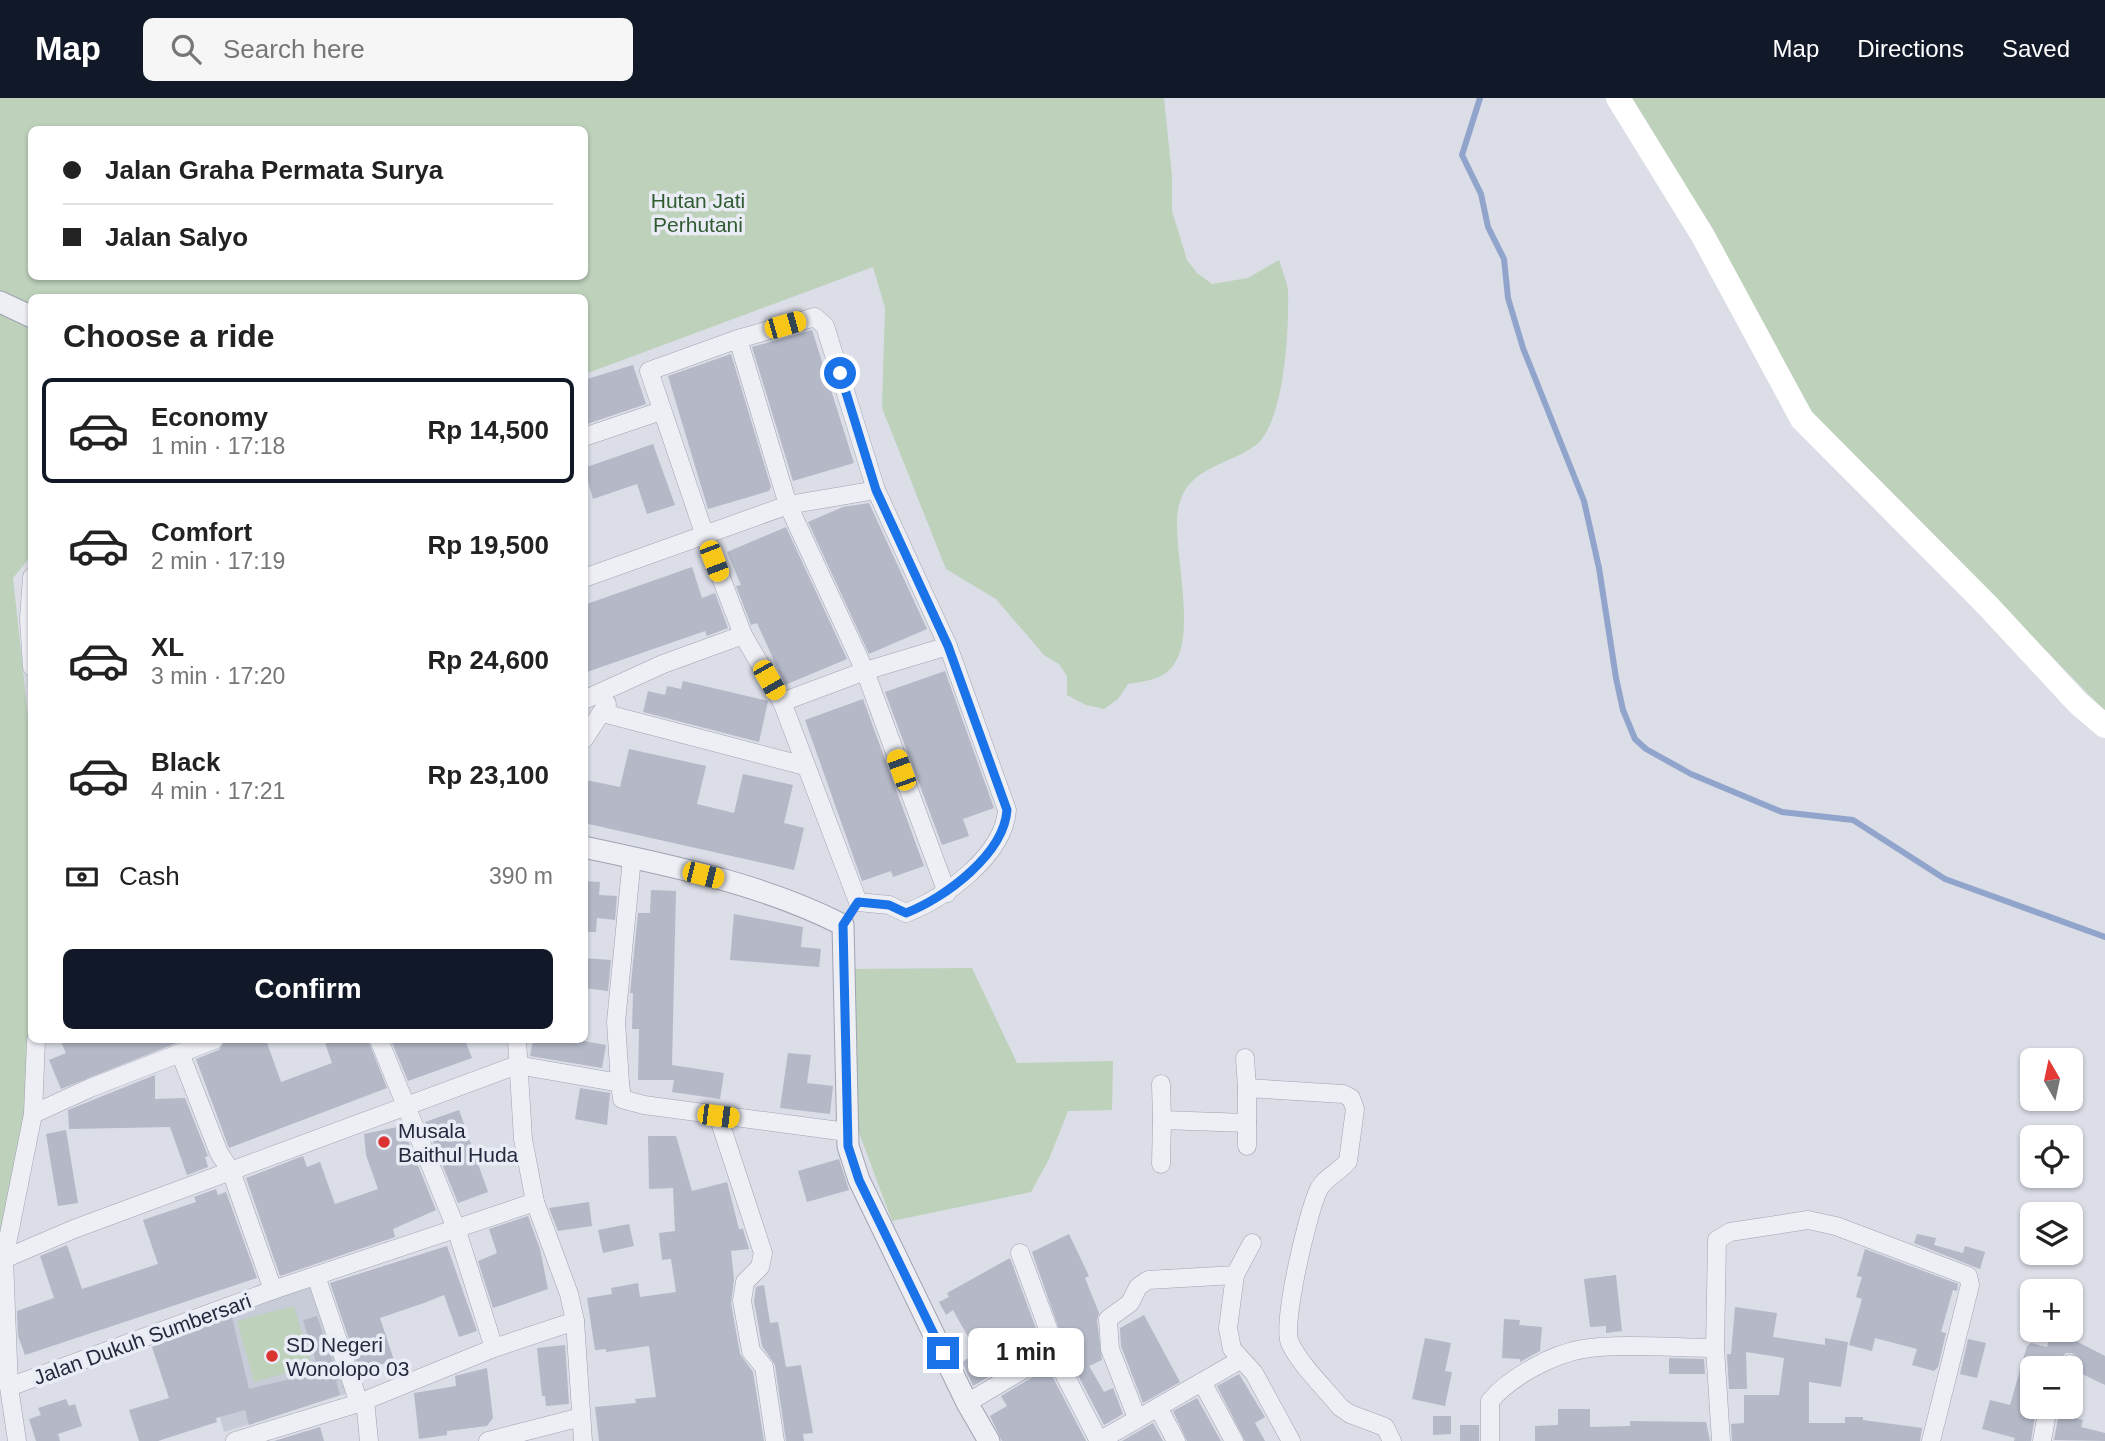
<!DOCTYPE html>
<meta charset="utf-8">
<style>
:root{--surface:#fff;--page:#f6f6f6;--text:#222;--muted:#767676;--line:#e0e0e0;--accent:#111827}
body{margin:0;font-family:Helvetica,sans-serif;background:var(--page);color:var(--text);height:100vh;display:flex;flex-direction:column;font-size:26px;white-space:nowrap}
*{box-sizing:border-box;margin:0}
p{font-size:23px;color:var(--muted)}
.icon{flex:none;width:38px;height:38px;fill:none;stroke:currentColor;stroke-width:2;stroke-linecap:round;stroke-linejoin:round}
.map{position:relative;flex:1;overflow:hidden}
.sheet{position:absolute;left:28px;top:196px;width:560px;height:749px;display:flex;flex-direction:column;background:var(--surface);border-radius:10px;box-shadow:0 2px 5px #0004}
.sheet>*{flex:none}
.hud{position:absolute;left:28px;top:28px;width:560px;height:154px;border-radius:10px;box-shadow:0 2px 5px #0004;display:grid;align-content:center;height:154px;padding:0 35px;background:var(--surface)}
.needle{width:46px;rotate:351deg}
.tools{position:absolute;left:2020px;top:950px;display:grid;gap:14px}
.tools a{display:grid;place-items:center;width:63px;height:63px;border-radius:10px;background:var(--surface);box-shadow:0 2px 5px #0004;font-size:35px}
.end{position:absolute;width:32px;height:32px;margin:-16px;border:9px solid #1a73e8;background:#fff;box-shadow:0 0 0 4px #fff}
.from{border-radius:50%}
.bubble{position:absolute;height:49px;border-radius:10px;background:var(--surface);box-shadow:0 2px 5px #0004;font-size:23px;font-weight:600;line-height:49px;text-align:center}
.car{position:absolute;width:21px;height:42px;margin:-21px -10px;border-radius:9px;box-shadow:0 0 5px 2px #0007;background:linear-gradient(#f5c518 24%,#345 0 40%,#f5c518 0 76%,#345 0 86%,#f5c518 0)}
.hud b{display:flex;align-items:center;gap:24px;height:66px;font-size:26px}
.hud b+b{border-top:2px solid var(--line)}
.hud i{width:18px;height:18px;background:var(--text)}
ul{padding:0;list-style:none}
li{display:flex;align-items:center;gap:21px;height:105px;margin:0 14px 10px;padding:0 21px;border:4px solid transparent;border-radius:10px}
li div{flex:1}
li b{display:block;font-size:26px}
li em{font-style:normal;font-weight:600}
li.current{border-color:var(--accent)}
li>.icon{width:63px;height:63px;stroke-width:1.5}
h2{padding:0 35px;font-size:32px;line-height:84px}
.pay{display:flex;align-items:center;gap:18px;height:77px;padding:0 35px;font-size:26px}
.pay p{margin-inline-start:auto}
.action{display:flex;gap:14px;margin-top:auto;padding:14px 35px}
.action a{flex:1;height:80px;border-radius:10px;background:var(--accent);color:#fff;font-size:28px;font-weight:600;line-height:80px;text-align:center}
header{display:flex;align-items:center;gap:42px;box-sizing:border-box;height:98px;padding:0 35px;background:var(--accent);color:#fff}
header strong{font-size:33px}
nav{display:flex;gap:38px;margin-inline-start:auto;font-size:24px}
.search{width:490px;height:63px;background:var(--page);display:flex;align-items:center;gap:18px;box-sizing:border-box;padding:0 24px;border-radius:10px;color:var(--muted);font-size:26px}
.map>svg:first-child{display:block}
</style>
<header>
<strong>Map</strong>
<div class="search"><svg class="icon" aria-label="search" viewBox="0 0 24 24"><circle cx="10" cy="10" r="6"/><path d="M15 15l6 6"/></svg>Search here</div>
<nav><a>Map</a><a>Directions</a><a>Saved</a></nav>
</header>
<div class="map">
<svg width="2105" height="1343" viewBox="0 0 2105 1343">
<rect width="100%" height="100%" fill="#dbdde7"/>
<polygon fill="#c8ccd9" points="316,1184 351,1294 224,1334 195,1226"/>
<g fill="#bdd1bb" fill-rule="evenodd">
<path d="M0,0H1164L1172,78V113L1187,162L1197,175L1212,186L1248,180L1279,162C1282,172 1287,183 1288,193C1289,229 1285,324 1256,347C1228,368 1189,368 1179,407C1168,449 1208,557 1159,579C1150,583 1138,584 1128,586L1118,601L1104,611L1086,607L1067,597V578L1059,566L1044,557L996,501L946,471L882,310L885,210L873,169L585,276L584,200H32L31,458L13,480L31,647L32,942H39L0,1178ZM32,32H584V178H32Z"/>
<polygon points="1631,0 2105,0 2105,613 1812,314"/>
<polygon points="972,870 1017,965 1113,963 1112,1012 1068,1013 1049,1061 1031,1094 892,1123 855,1024 854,871"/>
<polygon points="294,1208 312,1268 254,1284 237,1223"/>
</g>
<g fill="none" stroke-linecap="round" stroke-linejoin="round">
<polyline stroke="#91a4cb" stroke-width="6" points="1480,0 1462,57 1481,96 1488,129 1504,161 1508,200 1523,250 1584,403 1599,470 1616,580 1623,612 1635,641 1646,651 1691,676 1782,714 1853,722 1945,781 2105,839"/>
</g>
<g fill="#b4b8c7">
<polygon points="812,232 854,365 793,383 752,249"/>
<polygon points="731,256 771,389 769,393 708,411 668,278"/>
<polygon points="633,267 646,306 584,327 584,282"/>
<polygon points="653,346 675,407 647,416 637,386 593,401 584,370"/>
<polygon points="869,405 927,531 869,556 808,424 843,409"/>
<polygon points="786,429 847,561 785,587 757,525 751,527 736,488 741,487 727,454"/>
<polygon points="692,469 702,500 715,495 728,530 707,538 705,533 584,575 584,507"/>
<polygon points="945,573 994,710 963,721 969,738 942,747 885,594"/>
<polygon points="683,583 768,603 759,644 643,614 648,593 665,597 667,588 681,591"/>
<polygon points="863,601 924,768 893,779 891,773 862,783 805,622"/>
<polygon points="629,651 706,668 697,706 734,715 743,676 793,687 784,725 804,730 794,772 584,725 586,682 620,689"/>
<polygon points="584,783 600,784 599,797 617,798 615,822 597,820 596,834 584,834"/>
<polygon points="651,792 676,793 672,967 724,975 720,1001 672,994 674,982 638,982 639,931 632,931 633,895 630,895 638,815 650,815"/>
<polygon points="734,816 803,829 801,849 821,851 819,869 730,862"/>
<polygon points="584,860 611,862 608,893 584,890"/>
<polygon points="60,942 184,942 61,991 49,962 66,955"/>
<polygon points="225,942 266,942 281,984 332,965 324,942 368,942 387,990 229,1050 196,961 219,952"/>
<polygon points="391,942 465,942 472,960 408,983"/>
<polygon points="533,942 578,942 606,947 602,970 530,958"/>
<polygon points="788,955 811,957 807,985 833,988 830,1016 780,1010"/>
<polygon points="155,977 155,1001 185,1000 208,1058 205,1059 208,1069 187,1077 170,1029 69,1031 68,1012"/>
<polygon points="580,990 610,995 607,1027 575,1021"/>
<polygon points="459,1012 488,1094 458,1105 425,1024"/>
<polygon points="402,1028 436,1112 393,1131 395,1139 280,1178 246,1080 303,1058 307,1069 320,1064 335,1106 378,1091 366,1057 364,1036"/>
<polygon points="66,1032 78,1105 58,1108 46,1036"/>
<polygon points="648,1038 676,1038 692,1093 727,1084 739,1131 743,1131 749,1151 731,1153 734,1181 731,1205 740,1256 753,1274 764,1343 599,1343 595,1309 636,1305 635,1301 656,1299 649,1248 606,1254 606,1251 595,1252 587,1200 612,1196 611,1190 638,1185 640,1199 676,1194 671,1161 662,1162 659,1135 675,1133 673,1090 649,1091"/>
<polygon points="839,1061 849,1092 807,1104 798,1073"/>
<polygon points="216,1091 218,1097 226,1094 257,1180 25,1257 18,1238 17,1213 54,1200 40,1158 67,1147 82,1191 158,1166 143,1122 196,1104 194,1099"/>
<polygon points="589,1104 592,1128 558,1133 549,1110"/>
<polygon points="528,1118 540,1151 548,1191 493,1210 478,1163 497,1155 489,1131"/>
<polygon points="629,1126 634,1148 603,1155 598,1132"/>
<polygon points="1069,1136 1089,1178 1085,1180 1099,1215 1097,1222 1102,1262 1089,1268 1104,1294 1113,1290 1123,1316 1104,1327 1069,1260 1032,1154"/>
<polygon points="1917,1136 1936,1140 1934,1147 1963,1155 1965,1148 1985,1154 1980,1171 1914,1145"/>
<polygon points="447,1148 477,1233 459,1239 444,1197 424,1205 380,1220 394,1262 360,1274 330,1185"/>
<polygon points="1865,1151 1958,1186 1957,1193 1953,1192 1941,1234 1946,1235 1938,1269 1934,1273 1912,1267 1917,1251 1875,1240 1872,1253 1849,1247 1862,1201 1856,1199 1862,1179 1857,1178"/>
<polygon points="1010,1160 1042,1247 973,1288 962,1264 977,1255 953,1212 946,1217 939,1204 949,1199 947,1195"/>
<polygon points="1616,1177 1622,1233 1606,1235 1606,1228 1590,1229 1584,1181"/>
<polygon points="764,1187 770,1225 778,1224 786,1269 801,1267 813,1335 803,1336 804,1343 786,1343 775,1267 762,1248 754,1203 756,1189"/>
<polygon points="1735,1209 1777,1215 1773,1239 1825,1247 1825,1240 1848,1244 1841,1289 1809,1284 1809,1325 1845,1325 1845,1319 1863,1319 1863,1322 1922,1330 1920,1343 1732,1343 1731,1326 1744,1325 1744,1297 1779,1297 1784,1260 1746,1254 1747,1291 1729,1291 1727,1256 1731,1256"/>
<polygon points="1144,1217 1180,1284 1143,1305 1121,1248 1120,1230"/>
<polygon points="317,1218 339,1281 336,1282 340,1297 249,1327 245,1312 216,1320 217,1324 158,1343 139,1343 129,1312 169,1300 152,1249 232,1219 249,1291 319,1274 303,1222"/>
<polygon points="1504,1221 1520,1222 1519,1227 1542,1229 1540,1253 1520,1264 1520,1261 1502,1260"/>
<polygon points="2052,1232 2074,1236 2072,1241 2105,1258 2105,1287 2078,1274 2080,1261 2072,1255 2066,1255 2052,1270 2032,1270 2032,1309 2036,1310 2031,1343 2014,1343 2015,1340 1982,1331 1990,1302 2010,1307 2027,1248 2031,1245 2047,1249"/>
<polygon points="1425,1240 1451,1245 1445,1273 1452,1274 1445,1308 1412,1301"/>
<polygon points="1968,1241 1986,1245 1977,1280 1960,1276"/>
<polygon points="565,1247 569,1306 546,1308 545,1298 542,1298 537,1250"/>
<polygon points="1669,1260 1704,1261 1705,1276 1669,1276"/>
<polygon points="487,1270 493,1320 487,1328 447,1333 447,1337 419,1341 414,1295 456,1288 455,1278"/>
<polygon points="1048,1270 1086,1343 1002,1343 990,1318 1007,1308 1001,1298"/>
<polygon points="1239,1276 1265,1319 1255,1325 1265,1343 1245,1343 1217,1288"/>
<polygon points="1197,1300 1221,1343 1187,1343 1173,1313"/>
<polygon points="66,1301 69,1308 75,1306 82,1328 58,1336 60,1343 36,1343 29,1321 41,1317 38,1310"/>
<polygon points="1558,1311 1590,1311 1590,1329 1630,1328 1630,1323 1706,1324 1710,1343 1535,1343 1535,1328 1558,1327"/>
<polygon points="2059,1316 2083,1322 2081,1329 2105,1335 2105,1343 2054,1342"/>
<polygon points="1433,1318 1451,1318 1451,1336 1433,1337"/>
<polygon points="1153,1325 1163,1343 1122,1343"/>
<rect x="1460" y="1327" width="19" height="16"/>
<polygon points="320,1329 324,1343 274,1343"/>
</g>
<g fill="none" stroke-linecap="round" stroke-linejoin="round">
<defs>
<g id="minor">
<path d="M815,219L825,228L876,392L948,548L1007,712C1004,757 945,800 906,815L889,807L858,804L782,604L743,537L705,438L649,273L738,241Z"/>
<polyline points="738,241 788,407 865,573 947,795"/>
<polyline points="584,339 661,313"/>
<polyline points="32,479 29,521 32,569"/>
<polyline points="584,480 788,407 876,392"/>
<polyline points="584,602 663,566 743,537"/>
<polyline points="782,604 865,573 948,548"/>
<polyline points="603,615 805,668"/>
<polyline points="584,641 607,606"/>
<polyline points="379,942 456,1130 494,1250"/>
<polyline points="517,942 523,1041 535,1104 569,1196 575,1223 583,1343"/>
<polyline points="180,955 219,1055 231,1073 273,1192"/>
<polyline points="1245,960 1247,990"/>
<polyline points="620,985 616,924 632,760"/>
<polyline points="1161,986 1162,1022"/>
<polyline points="33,1016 90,990 214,942"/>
<polyline points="718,1018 763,1155 760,1169 745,1184 742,1203 751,1253 764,1269 775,1343"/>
<path d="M1247,1048V990L1343,996L1351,1000L1355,1011L1348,1063C1339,1075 1324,1079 1318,1093C1308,1114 1281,1227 1290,1245C1301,1268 1324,1289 1340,1309L1350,1316L1385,1329L1392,1343"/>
<polyline points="1161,1066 1162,1022 1247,1025"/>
<polyline points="1020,1155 1056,1252"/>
<polyline points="4,1161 74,1131 517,967 620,985 622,1001 644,1007 847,1034"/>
<polyline points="1235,1177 1228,1230 1232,1251 1254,1275 1291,1343"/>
<polyline points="316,1178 359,1305"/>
<polyline points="2067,1270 2070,1266"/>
<polyline points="1202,1284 1234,1343"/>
<polyline points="9,1289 273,1192 535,1104"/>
<polyline points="365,1302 369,1343"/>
<polyline points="967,1305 1056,1252 1058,1264 1099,1343"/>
<polyline points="1158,1309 1176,1343"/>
<polyline points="1137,1320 1110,1251 1108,1221 1130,1205 1138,1189 1148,1182 1235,1177 1252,1145"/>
<polyline points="17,1343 9,1289 4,1161 33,1016 36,942"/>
<polyline points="235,1343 359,1305 494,1250 575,1223"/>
<polyline points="488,1343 581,1319"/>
<polyline points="1099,1343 1240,1262"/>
<path d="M1490,1343V1303C1509,1280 1552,1256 1583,1251C1620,1245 1676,1250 1715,1250"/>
<polyline points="1721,1343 1715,1250 1717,1142 1730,1134 1808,1122 1836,1128 1968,1178 1970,1187 1931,1343"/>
<polyline points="2042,1343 2048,1309"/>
</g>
<g id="tertiary">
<polyline points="0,204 32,219"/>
<path d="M584,749C672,768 763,786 843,827L848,1048L859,1082L967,1305L989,1343"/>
</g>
</defs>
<use href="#minor" stroke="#a0a3b1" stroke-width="19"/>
<use href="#tertiary" stroke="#a0a3b1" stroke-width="23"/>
<use href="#minor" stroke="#edeff5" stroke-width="18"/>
<use href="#tertiary" stroke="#edeff5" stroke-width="21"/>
<polyline stroke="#fff" stroke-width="24" points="1618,0 1703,138 1802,321 1988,508 2078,605 2105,628"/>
</g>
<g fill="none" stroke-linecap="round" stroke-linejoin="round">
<path stroke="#1a73e8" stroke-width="9" d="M840,275L876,392L948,548L1007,712C1004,756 945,800 906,815L889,807L858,804L843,827L848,1048L859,1082L943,1255"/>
</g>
<g fill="#da3432" stroke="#eaecf5" stroke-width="2.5">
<circle cx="384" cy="1044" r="7"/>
<circle cx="272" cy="1258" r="7"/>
</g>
<g text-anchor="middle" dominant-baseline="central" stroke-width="7" stroke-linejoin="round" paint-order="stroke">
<g font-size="21" fill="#315b30" stroke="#eaecf5">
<text x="698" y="102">Hutan Jati<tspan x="698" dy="24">Perhutani</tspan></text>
</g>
<g font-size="21" fill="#24293e" stroke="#eaecf5" text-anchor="start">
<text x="398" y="1032">Musala<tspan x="398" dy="24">Baithul Huda</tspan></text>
<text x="286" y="1246">SD Negeri<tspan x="286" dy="24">Wonolopo 03</tspan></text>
</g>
<g font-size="21" fill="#24293e" stroke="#eaecf5">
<text transform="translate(142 1241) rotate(-20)">Jalan Dukuh Sumbersari</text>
</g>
</g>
</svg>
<div class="tools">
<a><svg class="needle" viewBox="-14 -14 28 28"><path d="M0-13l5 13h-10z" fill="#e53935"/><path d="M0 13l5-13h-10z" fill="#767676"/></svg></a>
<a><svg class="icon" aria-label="locate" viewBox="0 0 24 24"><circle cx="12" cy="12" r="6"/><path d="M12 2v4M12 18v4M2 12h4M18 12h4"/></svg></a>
<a><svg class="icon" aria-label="layers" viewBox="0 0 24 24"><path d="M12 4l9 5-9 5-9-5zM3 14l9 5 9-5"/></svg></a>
<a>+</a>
<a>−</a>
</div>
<i class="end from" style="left:840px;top:275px"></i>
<i class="end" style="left:943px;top:1255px"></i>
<div class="bubble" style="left:968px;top:1230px;width:116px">1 min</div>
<i class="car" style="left:785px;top:227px;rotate:74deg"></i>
<i class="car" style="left:714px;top:463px;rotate:159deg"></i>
<i class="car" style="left:769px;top:582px;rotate:150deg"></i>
<i class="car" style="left:901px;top:672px;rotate:340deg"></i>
<i class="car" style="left:703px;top:777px;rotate:104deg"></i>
<i class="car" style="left:718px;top:1018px;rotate:97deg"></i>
<div class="hud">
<b><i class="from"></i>Jalan Graha Permata Surya</b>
<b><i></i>Jalan Salyo</b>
</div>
<section class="sheet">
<h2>Choose a ride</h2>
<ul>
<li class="current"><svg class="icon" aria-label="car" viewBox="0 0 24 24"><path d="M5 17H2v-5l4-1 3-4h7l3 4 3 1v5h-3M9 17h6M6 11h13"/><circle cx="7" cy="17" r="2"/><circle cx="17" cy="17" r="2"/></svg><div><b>Economy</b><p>1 min · 17:18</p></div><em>Rp 14,500</em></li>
<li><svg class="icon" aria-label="car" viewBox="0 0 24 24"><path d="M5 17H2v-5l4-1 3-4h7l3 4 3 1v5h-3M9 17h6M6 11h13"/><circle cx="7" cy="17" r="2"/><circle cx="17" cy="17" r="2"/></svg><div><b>Comfort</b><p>2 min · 17:19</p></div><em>Rp 19,500</em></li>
<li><svg class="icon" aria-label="car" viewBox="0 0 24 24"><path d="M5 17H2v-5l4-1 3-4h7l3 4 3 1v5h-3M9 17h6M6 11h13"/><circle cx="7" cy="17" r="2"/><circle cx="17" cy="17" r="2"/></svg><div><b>XL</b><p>3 min · 17:20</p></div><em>Rp 24,600</em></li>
<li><svg class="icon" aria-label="car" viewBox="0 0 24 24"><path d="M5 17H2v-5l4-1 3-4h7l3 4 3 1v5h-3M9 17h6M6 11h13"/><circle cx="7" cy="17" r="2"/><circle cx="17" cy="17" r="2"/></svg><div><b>Black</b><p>4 min · 17:21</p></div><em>Rp 23,100</em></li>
</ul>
<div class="pay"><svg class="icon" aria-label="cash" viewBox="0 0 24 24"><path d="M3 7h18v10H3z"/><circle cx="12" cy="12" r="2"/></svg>Cash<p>390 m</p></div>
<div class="action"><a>Confirm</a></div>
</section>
</div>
